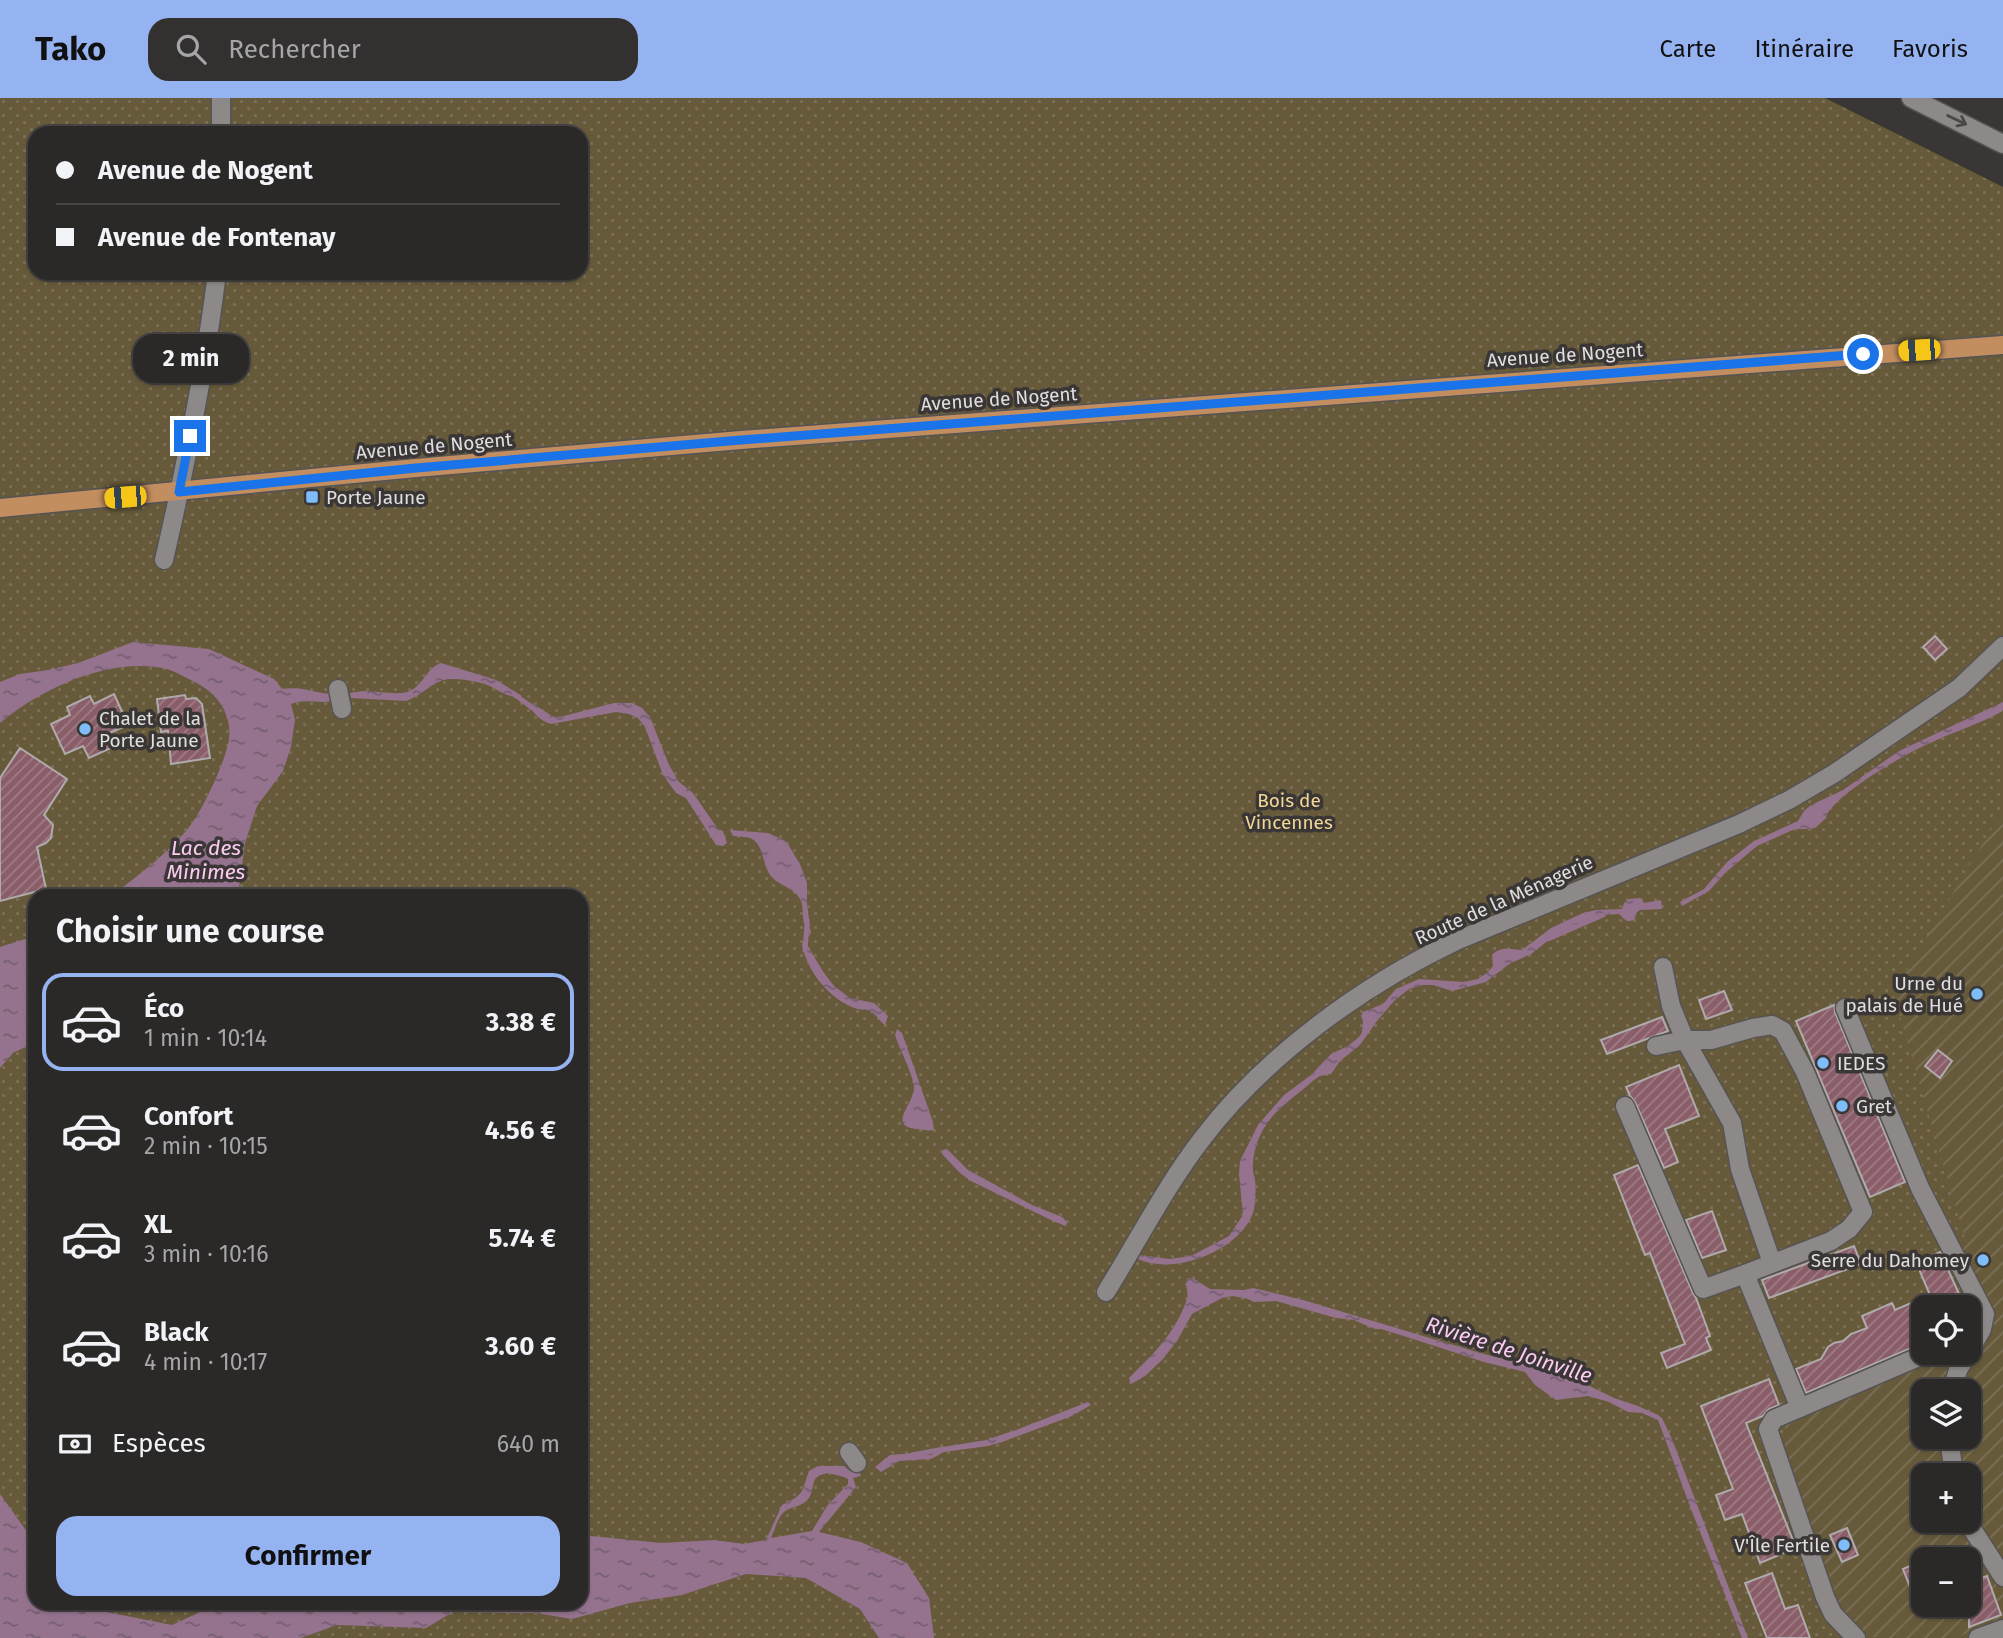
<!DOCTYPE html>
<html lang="fr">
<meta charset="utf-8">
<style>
:root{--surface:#2b2828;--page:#333030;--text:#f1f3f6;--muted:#a6a6a8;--line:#474445;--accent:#95b2f1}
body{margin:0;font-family:"Fira Sans",sans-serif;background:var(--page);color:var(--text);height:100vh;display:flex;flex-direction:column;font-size:26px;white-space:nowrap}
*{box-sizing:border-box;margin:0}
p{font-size:23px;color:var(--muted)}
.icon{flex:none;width:38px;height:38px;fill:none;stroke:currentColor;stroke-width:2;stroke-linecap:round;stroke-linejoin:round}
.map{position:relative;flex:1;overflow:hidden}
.details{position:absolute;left:28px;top:791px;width:560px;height:721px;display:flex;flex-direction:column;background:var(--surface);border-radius:21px;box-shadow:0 2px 5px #0004,0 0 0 2px var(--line)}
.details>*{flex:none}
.top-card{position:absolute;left:28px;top:28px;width:560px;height:154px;border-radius:21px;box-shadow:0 2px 5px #0004,0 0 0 2px var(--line);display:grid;align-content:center;height:154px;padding:0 28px;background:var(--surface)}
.buttons{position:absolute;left:1911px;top:1197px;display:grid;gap:14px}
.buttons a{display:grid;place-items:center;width:70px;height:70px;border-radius:14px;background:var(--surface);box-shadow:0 2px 5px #0004,0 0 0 2px var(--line);font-size:35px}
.end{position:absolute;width:32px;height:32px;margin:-16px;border:9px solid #1a73e8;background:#fff;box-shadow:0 0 0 4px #fff}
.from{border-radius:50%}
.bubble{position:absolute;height:49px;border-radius:21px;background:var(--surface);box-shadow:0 2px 5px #0004,0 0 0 2px var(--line);font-size:23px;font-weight:700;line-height:49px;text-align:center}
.car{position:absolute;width:21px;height:42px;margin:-21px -10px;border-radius:9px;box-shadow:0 0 5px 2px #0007;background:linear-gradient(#f5c518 24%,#345 0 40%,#f5c518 0 76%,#345 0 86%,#f5c518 0)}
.top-card b{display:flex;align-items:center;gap:24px;height:66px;font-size:26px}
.top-card b+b{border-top:2px solid var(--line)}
.top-card i{width:18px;height:18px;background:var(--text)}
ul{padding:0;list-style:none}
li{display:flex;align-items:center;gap:21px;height:98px;margin:0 14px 10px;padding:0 14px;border:4px solid transparent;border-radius:21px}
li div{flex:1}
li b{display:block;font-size:26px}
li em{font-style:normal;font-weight:700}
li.on{border-color:var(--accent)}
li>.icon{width:63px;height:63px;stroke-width:1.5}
h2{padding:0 28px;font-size:32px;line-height:84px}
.pay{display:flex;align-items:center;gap:18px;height:77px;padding:0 28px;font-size:26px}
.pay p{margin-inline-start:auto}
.button{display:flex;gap:14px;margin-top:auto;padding:14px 28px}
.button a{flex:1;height:80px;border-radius:21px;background:var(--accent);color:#111;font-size:28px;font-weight:700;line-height:80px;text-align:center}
header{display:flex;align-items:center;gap:42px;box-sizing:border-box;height:98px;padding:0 35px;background:var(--accent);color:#111}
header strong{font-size:33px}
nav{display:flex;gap:38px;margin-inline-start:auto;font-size:24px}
.search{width:490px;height:63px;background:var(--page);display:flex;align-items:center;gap:18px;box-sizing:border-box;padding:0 24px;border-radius:21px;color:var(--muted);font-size:26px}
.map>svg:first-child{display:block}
</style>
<header>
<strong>Tako</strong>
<div class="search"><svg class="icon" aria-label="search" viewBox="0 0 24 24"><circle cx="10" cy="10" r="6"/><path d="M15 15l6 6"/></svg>Rechercher</div>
<nav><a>Carte</a><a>Itinéraire</a><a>Favoris</a></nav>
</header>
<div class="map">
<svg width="2003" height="1540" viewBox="0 0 2003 1540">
<defs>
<pattern id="park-dots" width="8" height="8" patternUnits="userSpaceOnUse" patternTransform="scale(1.75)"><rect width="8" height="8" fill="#665a3b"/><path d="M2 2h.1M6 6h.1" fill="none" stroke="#7c7157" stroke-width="1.8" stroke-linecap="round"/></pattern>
<pattern id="garden-furrows" width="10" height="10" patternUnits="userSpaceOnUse" patternTransform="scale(1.75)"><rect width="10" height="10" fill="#665a3b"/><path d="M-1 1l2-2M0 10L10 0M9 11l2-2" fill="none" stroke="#7c7157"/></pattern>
<pattern id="water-ripples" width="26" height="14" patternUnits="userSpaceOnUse" patternTransform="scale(1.75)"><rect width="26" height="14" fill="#95728e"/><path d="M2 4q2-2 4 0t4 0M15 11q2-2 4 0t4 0" fill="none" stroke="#745f70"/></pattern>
<pattern id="building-hatch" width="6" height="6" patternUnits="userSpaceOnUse" patternTransform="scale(1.75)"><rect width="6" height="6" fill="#8a5e69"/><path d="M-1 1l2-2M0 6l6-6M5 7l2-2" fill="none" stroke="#a07c85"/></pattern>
</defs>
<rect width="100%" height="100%" fill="#393635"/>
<path fill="url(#park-dots)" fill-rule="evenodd" d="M0,0H1825L2003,89V1540H0ZM35,35H581V175H35ZM35,798H581V1505H35ZM1923,1209H1969V1255H1923ZM1923,1293H1969V1339H1923ZM1923,1377H1969V1423H1923ZM1923,1461H1969V1507H1923Z"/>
<path fill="url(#garden-furrows)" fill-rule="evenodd" d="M2003,712V1525L1952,1540H1876L1858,1534L1833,1506L1780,1347L1787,1324L1802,1313L1942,1255H1969V1235L1973,1228L1969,1218V1209H1965L1940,1154L1965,1141L1893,895ZM1923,1293H1969V1339H1923ZM1923,1377H1969V1423H1923ZM1923,1461H1969V1507H1923Z"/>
<g fill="url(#water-ripples)" fill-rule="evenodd">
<path d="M133,544L209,551L274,581L282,591C304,588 310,594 330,596L331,603C318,606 305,600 291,606L295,622L291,649L283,673L257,708L245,745L238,798H111C137,779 166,756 187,732C201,716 227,661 229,640C230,634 229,625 227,619C221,601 208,590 191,582C184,579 175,573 167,571C111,558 42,590 0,625V584L20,576L48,572L78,565Z"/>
<path d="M441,565L496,582L522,598C509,602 497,590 485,586C475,583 462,581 451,581C434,581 422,598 406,603L351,600L350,595C370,590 392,598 407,594C423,589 426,570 441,565Z"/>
<path d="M2003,604V612L2001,614C1977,627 1950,635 1926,647C1905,656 1829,700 1826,720L1814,731H1795L1757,748L1725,775L1709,793L1682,808L1680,804L1704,791L1727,764L1754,743L1798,723L1804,713L1811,707L1843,692L1899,653Z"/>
<path d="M532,605L552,618L560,619L614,605H632L642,610L650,619L669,667L679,684L693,695L718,731L723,733L727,745L723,748L716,747L686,700L676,695L663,677L645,629L638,620L629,616L616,614L551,626C540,623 535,616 528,607Z"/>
<path d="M730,732L768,735L786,743L800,766L807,785V806L811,836L809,835C800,823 805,816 801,803C796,790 779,788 771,778C763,768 764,752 755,743C750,738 740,739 733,738Z"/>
<path d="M1640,800L1644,805L1661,802L1662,811L1640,812L1637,814L1634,822C1625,825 1625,821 1619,816H1614L1594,819L1559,834L1531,856L1509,866L1486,884L1452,893L1433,887H1423L1409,891L1394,903L1377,923L1360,947L1340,963L1331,976L1320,978L1314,982C1293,1001 1270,1013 1259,1040C1256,1046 1253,1060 1253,1066C1252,1071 1254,1077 1255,1082C1256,1091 1256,1106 1253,1115C1239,1153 1174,1178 1138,1161L1139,1157L1170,1161L1184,1159L1195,1156L1229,1138L1243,1117L1239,1076L1240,1063L1258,1027L1284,997L1311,977L1331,956L1348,948L1359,939L1362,934L1363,923L1361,918L1363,914L1383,906L1396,891L1419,881L1464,884L1478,881L1488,874L1493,868L1492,857C1500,848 1511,851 1522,852L1551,830L1583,815L1596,812L1622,811L1624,805L1629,801Z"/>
<polygon points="35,838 35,944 13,955 0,970 0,849"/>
<path d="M804,842L824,875L834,888L850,900L874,905L888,918L885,927C879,923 875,914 868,912C865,911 861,912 857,911C830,902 807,874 802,846Z"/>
<path d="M897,931L902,935L933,1024L934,1032C928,1033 924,1032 917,1031C886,1028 915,1005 914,989C912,973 900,953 895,937Z"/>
<polygon points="947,1051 968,1072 1032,1107 1062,1119 1067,1124 1066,1128 1053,1123 971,1083 960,1075 942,1056 943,1052"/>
<path d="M1188,1180L1194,1181L1210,1191L1244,1192L1253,1190L1303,1202L1480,1255L1567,1277L1614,1300L1638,1308L1658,1317L1662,1320L1672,1341L1748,1540H1742L1691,1411L1658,1322L1642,1315L1628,1314L1609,1304L1588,1298L1556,1302L1535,1287L1525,1274L1484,1264L1410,1240L1381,1231H1374L1354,1222L1336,1220L1276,1203L1254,1204L1248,1201L1233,1198L1222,1200L1192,1216L1177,1243L1162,1262L1144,1279L1131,1286L1129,1280C1154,1255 1175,1236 1187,1201C1189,1193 1184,1187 1188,1180Z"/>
<polygon points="1088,1304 1091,1307 1072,1318 1002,1344 988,1348 944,1354 931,1361 899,1363 881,1374 875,1369 890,1357 914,1355 931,1357 943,1349 986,1342 1016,1332"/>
<path d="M818,1368H844L850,1373H859L861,1378L853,1380L856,1389L819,1434L861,1444L907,1465L929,1500L934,1540H879L860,1511L806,1480L746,1476L682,1497L630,1505L572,1521L536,1515L453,1514L426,1530L337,1527L301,1540H0V1396L35,1445V1505H78L81,1509L172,1527L220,1505H581V1437L661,1445L715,1442L744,1446L766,1442L782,1407C805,1396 801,1395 809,1373ZM828,1375L844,1379L848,1381V1386L827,1408L812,1433L771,1440C774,1433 778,1419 784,1414C791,1408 803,1409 809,1400C817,1386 808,1379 828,1375Z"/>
</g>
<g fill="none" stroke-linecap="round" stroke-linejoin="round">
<g stroke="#95728e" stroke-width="5">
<polyline points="514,596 534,611"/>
<polyline points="1548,841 1603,817"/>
<polyline points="805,852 807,827"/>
<polyline points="912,1357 944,1351"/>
</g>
</g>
<g fill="url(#building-hatch)" stroke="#afabac" stroke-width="2">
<polygon points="1935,538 1947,551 1935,562 1923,549"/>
<polygon points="114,596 128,627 107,636 113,649 89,660 83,648 65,656 51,626 70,617 67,609 90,598 94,606"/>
<polygon points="185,597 186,601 196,600 202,606 210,660 171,666 168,633 161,634 157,601"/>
<polygon points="20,650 67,681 44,717 53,727 51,740 46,745 37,749 46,791 0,803 0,680"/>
<polygon points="1724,893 1732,912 1706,921 1699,902"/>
<polygon points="1834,907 1835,914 1905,1084 1870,1099 1796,923"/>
<polygon points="1662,919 1668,933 1607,956 1601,942"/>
<polygon points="1938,952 1952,963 1940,980 1925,968"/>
<polygon points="1679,967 1699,1018 1665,1031 1678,1064 1664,1070 1635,1004 1630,998 1626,989"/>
<polygon points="1638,1067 1693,1195 1696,1200 1710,1238 1706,1240 1711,1252 1667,1270 1661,1255 1685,1246 1650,1155 1645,1157 1614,1077"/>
<polygon points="1712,1113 1726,1152 1702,1160 1686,1122"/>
<polygon points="1854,1148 1861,1166 1769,1200 1762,1182"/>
<polygon points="1940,1154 1965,1209 1923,1209 1923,1245 1806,1295 1796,1271 1821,1261 1828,1249 1834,1245 1843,1243 1851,1236 1867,1230 1862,1218 1892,1205 1895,1212 1930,1197 1916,1164"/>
<polygon points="1769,1281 1779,1307 1769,1311 1763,1318 1746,1325 1796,1450 1760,1465 1742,1416 1725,1422 1716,1397 1733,1391 1701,1308"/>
<polygon points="1847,1430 1858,1457 1842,1464 1830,1437"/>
<polygon points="1923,1462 1923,1490 1912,1494 1903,1471"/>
<polygon points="1772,1475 1785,1511 1798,1507 1810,1540 1767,1540 1745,1485"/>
<polygon points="1987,1478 2001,1517 1969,1529 1969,1484"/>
</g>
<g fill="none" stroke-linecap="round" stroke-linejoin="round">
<defs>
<g id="minor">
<polyline points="221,0 221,35"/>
<polyline points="1911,0 2003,46"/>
<path d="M164,462C186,367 205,271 217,175"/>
<polyline points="338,591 342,611"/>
<polyline points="1663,869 1671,908 1685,942 1732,1025 1740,1071 1772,1165"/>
<polyline points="1845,910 1920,1090 1985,1216 1982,1231 1969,1254"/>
<polyline points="1656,948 1685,942 1711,942 1753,930 1772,927 1783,933 1805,974 1863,1114 1849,1131 1831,1143 1745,1176 1800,1310"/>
<polyline points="1625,1008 1703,1191 1745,1176"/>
<path d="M1106,1194C1138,1143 1165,1089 1202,1041C1265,958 1363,887 1456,843L1739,726L1789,702L1835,675L1959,590L2003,548"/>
<polyline points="1952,1293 1958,1272 1968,1255"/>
<polyline points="1949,1339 1954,1377"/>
<polyline points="849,1354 857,1365"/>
<polyline points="1967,1423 2003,1479"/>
<polyline points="1856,1540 1833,1516 1825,1499 1768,1331 1774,1321 1928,1255"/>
<polyline points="1978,1540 2003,1531"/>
</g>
<polyline id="major" points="0,410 416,370 741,342 2003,247"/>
</defs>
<use href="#minor" stroke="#565353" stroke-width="21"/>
<use href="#major" stroke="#565353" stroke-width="21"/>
<use href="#minor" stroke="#8c8988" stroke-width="18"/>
<use href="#major" stroke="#c28d5f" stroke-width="18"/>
</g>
<defs><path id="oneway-shaft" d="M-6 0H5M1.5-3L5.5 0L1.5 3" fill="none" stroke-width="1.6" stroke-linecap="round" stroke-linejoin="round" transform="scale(1.75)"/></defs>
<use stroke="#4a4746" href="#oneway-shaft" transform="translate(1957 22) rotate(26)"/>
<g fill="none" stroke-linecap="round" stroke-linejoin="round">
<polyline stroke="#1a73e8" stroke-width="9" points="190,338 179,394 416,370 741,342 1863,256"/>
</g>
<g fill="#7ebdf9" stroke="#393635" stroke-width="2.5">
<rect x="305" y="392" width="14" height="14" rx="3.5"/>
<circle cx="85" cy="631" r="7"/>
<circle cx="1977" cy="896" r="7"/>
<circle cx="1823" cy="965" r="7"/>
<circle cx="1842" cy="1008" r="7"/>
<circle cx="1983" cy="1162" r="7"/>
<circle cx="1844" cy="1447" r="7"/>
</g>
<g text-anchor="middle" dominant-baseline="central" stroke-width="7" stroke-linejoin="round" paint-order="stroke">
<g font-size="19" fill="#e0dede" stroke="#393635">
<text transform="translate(1565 257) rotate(-4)">Avenue de Nogent</text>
<text transform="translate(999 301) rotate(-4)">Avenue de Nogent</text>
<text transform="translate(434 348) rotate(-5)">Avenue de Nogent</text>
<text transform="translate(1504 802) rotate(-24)">Route de la Ménagerie</text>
</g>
<g font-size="19" fill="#e0dede" stroke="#393635" text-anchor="start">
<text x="326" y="399">Porte Jaune</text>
<text x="99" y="620">Chalet de la<tspan x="99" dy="22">Porte Jaune</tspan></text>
<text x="1963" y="885" text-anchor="end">Urne du<tspan x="1963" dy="22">palais de Hué</tspan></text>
<text x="1837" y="965">IEDES</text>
<text x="1856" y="1008">Gret</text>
<text x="1969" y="1162" text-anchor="end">Serre du Dahomey</text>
<text x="1830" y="1447" text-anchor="end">V'Île Fertile</text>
</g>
<g font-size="19" fill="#f2d795" stroke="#393635">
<text x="1289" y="702">Bois de<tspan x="1289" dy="22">Vincennes</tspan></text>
</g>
<g font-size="21" font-style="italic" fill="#fbccf1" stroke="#393635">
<text x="206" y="750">Lac des<tspan x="206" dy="24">Minimes</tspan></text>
<text transform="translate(1509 1252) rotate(18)">Rivière de Joinville</text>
</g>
</g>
</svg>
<div class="buttons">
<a><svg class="icon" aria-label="locate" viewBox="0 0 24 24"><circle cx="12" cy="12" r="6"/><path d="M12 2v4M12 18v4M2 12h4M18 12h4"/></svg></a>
<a><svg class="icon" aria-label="layers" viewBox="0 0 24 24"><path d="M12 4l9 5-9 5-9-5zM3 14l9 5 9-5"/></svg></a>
<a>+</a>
<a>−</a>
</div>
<i class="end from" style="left:1863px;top:256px"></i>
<i class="end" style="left:190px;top:338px"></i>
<div class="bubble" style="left:133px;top:236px;width:116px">2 min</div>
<i class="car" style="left:1919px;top:252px;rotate:266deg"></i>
<i class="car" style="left:125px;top:399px;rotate:265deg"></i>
<div class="top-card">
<b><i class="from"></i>Avenue de Nogent</b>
<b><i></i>Avenue de Fontenay</b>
</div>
<section class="details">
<h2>Choisir une course</h2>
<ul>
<li class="on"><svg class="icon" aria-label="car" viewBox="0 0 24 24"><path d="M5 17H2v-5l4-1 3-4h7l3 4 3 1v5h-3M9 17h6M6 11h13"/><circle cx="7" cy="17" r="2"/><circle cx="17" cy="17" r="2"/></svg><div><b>Éco</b><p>1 min · 10:14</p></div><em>3.38 €</em></li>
<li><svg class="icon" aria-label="car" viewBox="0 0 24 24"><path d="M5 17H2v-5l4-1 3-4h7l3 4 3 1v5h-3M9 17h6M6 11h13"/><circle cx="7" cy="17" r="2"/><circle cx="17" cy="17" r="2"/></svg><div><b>Confort</b><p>2 min · 10:15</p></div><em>4.56 €</em></li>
<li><svg class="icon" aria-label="car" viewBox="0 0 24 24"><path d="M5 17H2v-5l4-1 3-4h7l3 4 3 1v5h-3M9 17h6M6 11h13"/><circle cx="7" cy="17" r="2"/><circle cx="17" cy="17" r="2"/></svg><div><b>XL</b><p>3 min · 10:16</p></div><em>5.74 €</em></li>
<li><svg class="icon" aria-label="car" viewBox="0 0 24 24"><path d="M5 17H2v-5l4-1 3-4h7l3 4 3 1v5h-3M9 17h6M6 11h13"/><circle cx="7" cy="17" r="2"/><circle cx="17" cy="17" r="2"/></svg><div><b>Black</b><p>4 min · 10:17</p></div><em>3.60 €</em></li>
</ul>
<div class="pay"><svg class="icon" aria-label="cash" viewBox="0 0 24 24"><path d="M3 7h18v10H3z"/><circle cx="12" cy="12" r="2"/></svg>Espèces<p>640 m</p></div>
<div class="button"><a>Confirmer</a></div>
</section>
</div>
